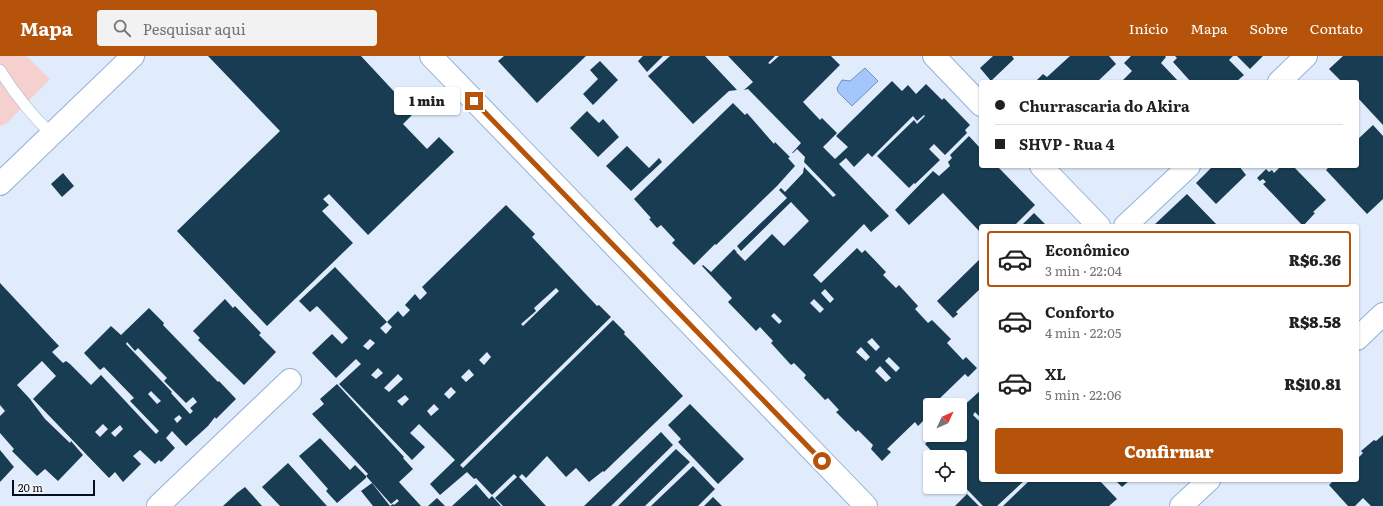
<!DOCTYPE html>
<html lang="pt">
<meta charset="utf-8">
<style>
:root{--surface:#fff;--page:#f2f2f2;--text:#202124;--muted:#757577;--line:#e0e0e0;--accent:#b45309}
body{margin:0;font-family:Literata,serif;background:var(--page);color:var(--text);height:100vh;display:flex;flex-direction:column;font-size:15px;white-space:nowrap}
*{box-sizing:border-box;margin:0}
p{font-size:13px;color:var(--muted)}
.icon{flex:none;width:22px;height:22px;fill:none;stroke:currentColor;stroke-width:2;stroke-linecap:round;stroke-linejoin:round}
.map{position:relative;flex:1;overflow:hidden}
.drawer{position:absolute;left:979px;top:168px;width:380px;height:258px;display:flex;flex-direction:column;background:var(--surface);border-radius:4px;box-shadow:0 1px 3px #0004}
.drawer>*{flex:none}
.guide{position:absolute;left:979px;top:24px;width:380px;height:88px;border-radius:4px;box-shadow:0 1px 3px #0004;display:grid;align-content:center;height:88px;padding:0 16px;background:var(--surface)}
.needle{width:26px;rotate:46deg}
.buttons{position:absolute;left:923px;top:342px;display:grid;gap:8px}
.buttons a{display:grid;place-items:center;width:44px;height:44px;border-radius:4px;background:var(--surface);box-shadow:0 1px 3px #0004;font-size:20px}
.scale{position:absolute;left:12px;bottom:10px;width:83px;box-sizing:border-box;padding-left:4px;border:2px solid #060f1d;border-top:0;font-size:11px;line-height:14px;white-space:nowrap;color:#060f1d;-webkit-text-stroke:3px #f8f8f8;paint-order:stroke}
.end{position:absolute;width:18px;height:18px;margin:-9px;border:5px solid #b45309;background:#fff;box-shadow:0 0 0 2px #fff}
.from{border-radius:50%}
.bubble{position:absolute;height:28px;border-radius:4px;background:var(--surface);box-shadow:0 1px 3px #0004;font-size:13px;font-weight:800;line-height:28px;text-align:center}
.guide b{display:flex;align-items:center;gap:14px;height:38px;font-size:15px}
.guide b+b{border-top:1px solid var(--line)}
.guide i{width:10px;height:10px;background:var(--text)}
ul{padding:7px 0 0;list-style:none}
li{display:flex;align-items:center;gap:12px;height:56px;margin:0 8px 6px;padding:0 8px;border:2px solid transparent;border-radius:4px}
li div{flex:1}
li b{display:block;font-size:15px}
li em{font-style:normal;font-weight:800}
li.on{border-color:var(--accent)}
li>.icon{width:36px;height:36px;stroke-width:1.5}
.primary-button{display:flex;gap:8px;margin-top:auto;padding:8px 16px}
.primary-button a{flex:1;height:46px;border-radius:4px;background:var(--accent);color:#fff;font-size:16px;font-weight:800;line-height:46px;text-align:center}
header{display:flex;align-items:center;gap:24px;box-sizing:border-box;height:56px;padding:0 20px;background:var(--accent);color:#fff}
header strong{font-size:19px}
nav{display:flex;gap:22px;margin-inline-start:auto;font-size:14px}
.search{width:280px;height:36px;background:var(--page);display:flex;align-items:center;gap:10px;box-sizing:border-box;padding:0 14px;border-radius:4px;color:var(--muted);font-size:15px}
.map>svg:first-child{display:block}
</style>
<header>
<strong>Mapa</strong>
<div class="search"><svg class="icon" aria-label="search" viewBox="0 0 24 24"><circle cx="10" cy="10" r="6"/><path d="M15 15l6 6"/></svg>Pesquisar aqui</div>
<nav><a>Início</a><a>Mapa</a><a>Sobre</a><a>Contato</a></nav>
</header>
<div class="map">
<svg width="1383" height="450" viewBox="0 0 1383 450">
<rect width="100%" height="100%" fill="#e0ebfc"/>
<polygon fill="#f6cfcf" points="0,0 26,0 50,23 6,68 0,70"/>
<polygon fill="#a4c7fb" stroke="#7590b8" points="865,12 878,25 852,50 838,36 837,32 842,24 850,25"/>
<g fill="#183c51" fill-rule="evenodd">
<polygon points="208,0 361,0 414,57 403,68 427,93 439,81 454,96 368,179 329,138 323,143 329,149 322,155 353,187 267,270 177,175 280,75"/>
<polygon points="504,0 586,0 537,47 498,5"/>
<polygon points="643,0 663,0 647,16 638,5"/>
<polygon points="670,0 705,0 737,34 729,35 693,68 648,20"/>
<path d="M728,0H775L768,7L770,8L779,0H831L840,9L803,46L820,64L822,62L837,77L823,91L835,103L848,91L836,80L892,25L902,35L908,29L916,38L926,28L942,44L944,42L970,69L965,74L967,77L945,99L934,88L929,93L940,104L915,128L914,127L909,132L877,100L914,64L917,68L925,60L924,59L917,65L913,60L872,101L868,97L854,111L846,102L839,108L889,160L871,176L864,168L813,219L821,227L857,192L862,197L865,194L886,216L883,219L896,232L899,229L918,250L915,253L928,267L932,264L951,283L947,287L963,304L966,301L977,312L968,321L965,318L938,344L941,347L939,349H930V358L918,370L915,366L887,393L891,396L882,405L871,393L873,389L858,374L856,376L836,356L839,354L828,342L825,344L804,322L806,319L794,307L791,309L771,287L773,285L760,271L756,275L728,246L732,242L702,210L703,209L711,216L734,193L737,196H736L745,205L772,178L784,190L809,165L791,146L741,195L737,190L787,142L779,134L781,132L785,136L803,117L804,111L833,141L836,139L804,106L805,101L797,93L793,97H792L801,87L748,33L744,34L753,26ZM825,233L834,243L830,247L821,237ZM814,243L824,253L820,257L810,247ZM774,257L782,265L779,268L771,260ZM872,282L880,291L876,295L867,286ZM861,291L870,301L866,305L856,296ZM889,301L900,312L896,316L885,305ZM880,310L891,322L886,326L875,315Z"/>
<polygon points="993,0 1012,0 1014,3 991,25 980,12"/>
<polygon points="1070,0 1109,0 1116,8 1097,26 1035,26 1043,18 1047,21"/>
<polygon points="1131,0 1165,0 1166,1 1161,7 1179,26 1121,26 1132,15 1124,7"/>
<polygon points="1175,0 1233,0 1229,4 1244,19 1236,26 1191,26 1173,6 1177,2"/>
<polygon points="1237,0 1263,0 1250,13"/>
<polygon points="1343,0 1383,0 1383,69 1357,41 1357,26 1342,26 1329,13"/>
<polygon points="600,5 618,24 593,49 583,38 598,23 590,14"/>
<polygon points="733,47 745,59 747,57 774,88 775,86 790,101 788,102 795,110 777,130 743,163 716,189 715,188 694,209 672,187 675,184 661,169 657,172 649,163 651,162 634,143"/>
<polygon points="587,55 599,67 603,63 619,81 598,101 570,72"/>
<polygon points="1373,69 1383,80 1383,143 1367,158 1326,114 1330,110 1357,110 1357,84"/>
<polygon points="969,80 981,93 981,110 997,110 1035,149 1014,170 981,170 981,177 943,137 909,169 895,154 933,115 939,120 950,110 948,106 952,102 950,99"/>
<polygon points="627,90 649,112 659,102 662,106 631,135 606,110"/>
<polygon points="1213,110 1239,110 1246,119 1216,148 1196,127"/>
<polygon points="1281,110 1293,110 1326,144 1313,156 1315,157 1303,170 1263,128 1266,126 1263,123 1260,125 1257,122 1266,113 1269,116 1272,114 1274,117"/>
<polygon points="63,117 74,130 62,141 51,128"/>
<polygon points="1187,138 1218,170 1153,170"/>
<path d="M506,149L535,178L532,181L597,250L599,249L611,261L460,409L463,412L613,264L625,276L624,278L631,285L683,340L604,416L603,415L589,426L576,412L566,421L547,400L526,422L522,418L519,421L546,450H503L495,442L517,421L514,418L492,439L476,422L474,423L467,416L440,439L430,428L455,404L419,368L410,377L425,391L412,404L339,328L361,308L356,303L336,322L312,297L332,278L342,288L348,282L317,250L310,256L299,245L335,211L387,266L380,272L386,278L392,271L387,266L398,255L403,261L410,254L405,249L415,238L420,244L427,237L422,231ZM556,232L559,235L523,270L521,268L536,255L534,252ZM370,283L375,287L368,294L363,290ZM487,296L491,301L484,309L479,304ZM378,312L383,317L376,323L371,319ZM469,313L474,319L466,326L461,321ZM398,318L403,323L389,336L384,332ZM451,331L456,336L449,343L444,338ZM405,339L409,343L402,350L397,345ZM434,348L439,353L431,360L427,355Z"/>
<polygon points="1034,157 1047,170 1021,170"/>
<polygon points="981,202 981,232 956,256 958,258 953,262 937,245"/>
<path d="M0,227L59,290L52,296L63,307L66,305L70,308L91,329L101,319L156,378L159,375L130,345L134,342L104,311L100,314L84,297L111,270L121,279L149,252L164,267L163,269L218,326L219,325L236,343L216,363L215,361L208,370L186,390L172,375L166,382L175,392L161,406L159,404L155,408L140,394L133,400L141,408L123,426L115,416L109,422L33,343L56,320L42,305L17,329L30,343L45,363L70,387L71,385L83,399L58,425L45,413L37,420L12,395L14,393L0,377V360L5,355L0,349ZM127,286L135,295L138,292L167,322L164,325L186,347L193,341L197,346L190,352L193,355L190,358L171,337L172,336L126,288ZM151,335L161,345L157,348L148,338ZM179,359L182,362L177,367L174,363ZM103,368L108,373L100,381L95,376ZM120,369L123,373L115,381L111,377Z"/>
<polygon points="225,243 233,252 235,250 261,277 259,279 276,296 244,329 198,284 200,282 193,275"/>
<polygon points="337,328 404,401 403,402 413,413 399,426 421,450 373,450 361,435 372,427 390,450 393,448 394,449 399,445 397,443 391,448 366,420 368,418 312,358 324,348 320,343"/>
<polygon points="981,334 981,362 975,356 973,359 981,367 981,424 1025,424 997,450 983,450 960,426 960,401 937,401 925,388 934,379 960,379 960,353"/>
<polygon points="690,348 744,403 718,428 678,386 681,383 668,369"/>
<polygon points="661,376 673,389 611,450 584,450"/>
<polygon points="1383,379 1383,450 1371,450 1363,442 1355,450 1348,450 1329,429 1334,424 1357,424 1357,403 1363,397 1361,395 1374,384 1376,385"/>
<polygon points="320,382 350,414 355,409 366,420 366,422 337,447 326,435 328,433 299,400"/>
<polygon points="676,393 690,406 645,450 618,450"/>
<polygon points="0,394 14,411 0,426"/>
<polygon points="288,407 327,450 280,450 262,431"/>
<polygon points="693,410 715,433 698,450 651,450"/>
<polygon points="1030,424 1099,424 1117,443 1109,450 1003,450"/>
<polygon points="1115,424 1130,424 1122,431"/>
<polygon points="476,428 489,443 492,440 501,450 452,450"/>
<polygon points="245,431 262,450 223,450 237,437"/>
<polygon points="967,438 979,450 955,450"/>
<polygon points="713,441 722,450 704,450"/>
<polygon points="437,442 445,450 428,450"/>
</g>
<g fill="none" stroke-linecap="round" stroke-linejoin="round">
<defs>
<path id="lane" d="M0,14C15,39 31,58 52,79"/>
<g id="street">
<polyline points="934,0 981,49"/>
<polyline points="1279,26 1306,0"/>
<polyline points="1041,110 1099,170"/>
<polyline points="0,128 133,0"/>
<polyline points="1125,170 1189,110"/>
<polyline points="158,450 290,324"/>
</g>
<g id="secondary">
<polyline points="431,0 866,450"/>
<polyline points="1357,283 1383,258"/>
<polyline points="1181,450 1209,424"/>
</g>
</defs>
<use href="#lane" stroke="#95b1d9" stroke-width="12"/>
<use href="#street" stroke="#95b1d9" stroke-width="24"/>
<use href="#secondary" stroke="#95b1d9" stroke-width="24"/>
<use href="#lane" stroke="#fff" stroke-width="11"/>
<use href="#street" stroke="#fff" stroke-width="22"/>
<use href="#secondary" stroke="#fff" stroke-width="22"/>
</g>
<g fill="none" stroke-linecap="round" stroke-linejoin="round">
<polyline stroke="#b45309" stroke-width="5" points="474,45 822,405"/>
</g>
</svg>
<div class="buttons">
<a><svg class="needle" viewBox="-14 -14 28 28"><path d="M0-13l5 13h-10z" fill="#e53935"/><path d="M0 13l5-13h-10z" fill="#757577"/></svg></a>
<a><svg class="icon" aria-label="locate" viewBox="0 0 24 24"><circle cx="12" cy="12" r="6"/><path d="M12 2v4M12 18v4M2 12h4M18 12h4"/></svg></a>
</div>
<div class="scale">20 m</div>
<i class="end from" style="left:822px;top:405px"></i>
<i class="end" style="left:474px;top:45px"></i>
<div class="bubble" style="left:394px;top:31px;width:66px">1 min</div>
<div class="guide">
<b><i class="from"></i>Churrascaria do Akira</b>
<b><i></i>SHVP - Rua 4</b>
</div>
<section class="drawer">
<ul>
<li class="on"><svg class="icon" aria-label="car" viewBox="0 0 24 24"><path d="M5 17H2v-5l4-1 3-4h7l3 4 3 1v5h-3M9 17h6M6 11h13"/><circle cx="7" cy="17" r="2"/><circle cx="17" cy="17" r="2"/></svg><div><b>Econômico</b><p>3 min · 22:04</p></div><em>R$6.36</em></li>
<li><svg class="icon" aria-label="car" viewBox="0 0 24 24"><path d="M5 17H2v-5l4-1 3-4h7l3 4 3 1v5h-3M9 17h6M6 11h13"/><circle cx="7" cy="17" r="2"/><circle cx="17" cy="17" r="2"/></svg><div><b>Conforto</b><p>4 min · 22:05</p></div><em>R$8.58</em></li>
<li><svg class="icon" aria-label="car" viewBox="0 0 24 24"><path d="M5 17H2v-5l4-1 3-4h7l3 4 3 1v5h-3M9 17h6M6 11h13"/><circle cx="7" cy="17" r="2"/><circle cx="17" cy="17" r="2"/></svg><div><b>XL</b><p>5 min · 22:06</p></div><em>R$10.81</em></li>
</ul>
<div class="primary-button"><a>Confirmar</a></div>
</section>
</div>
